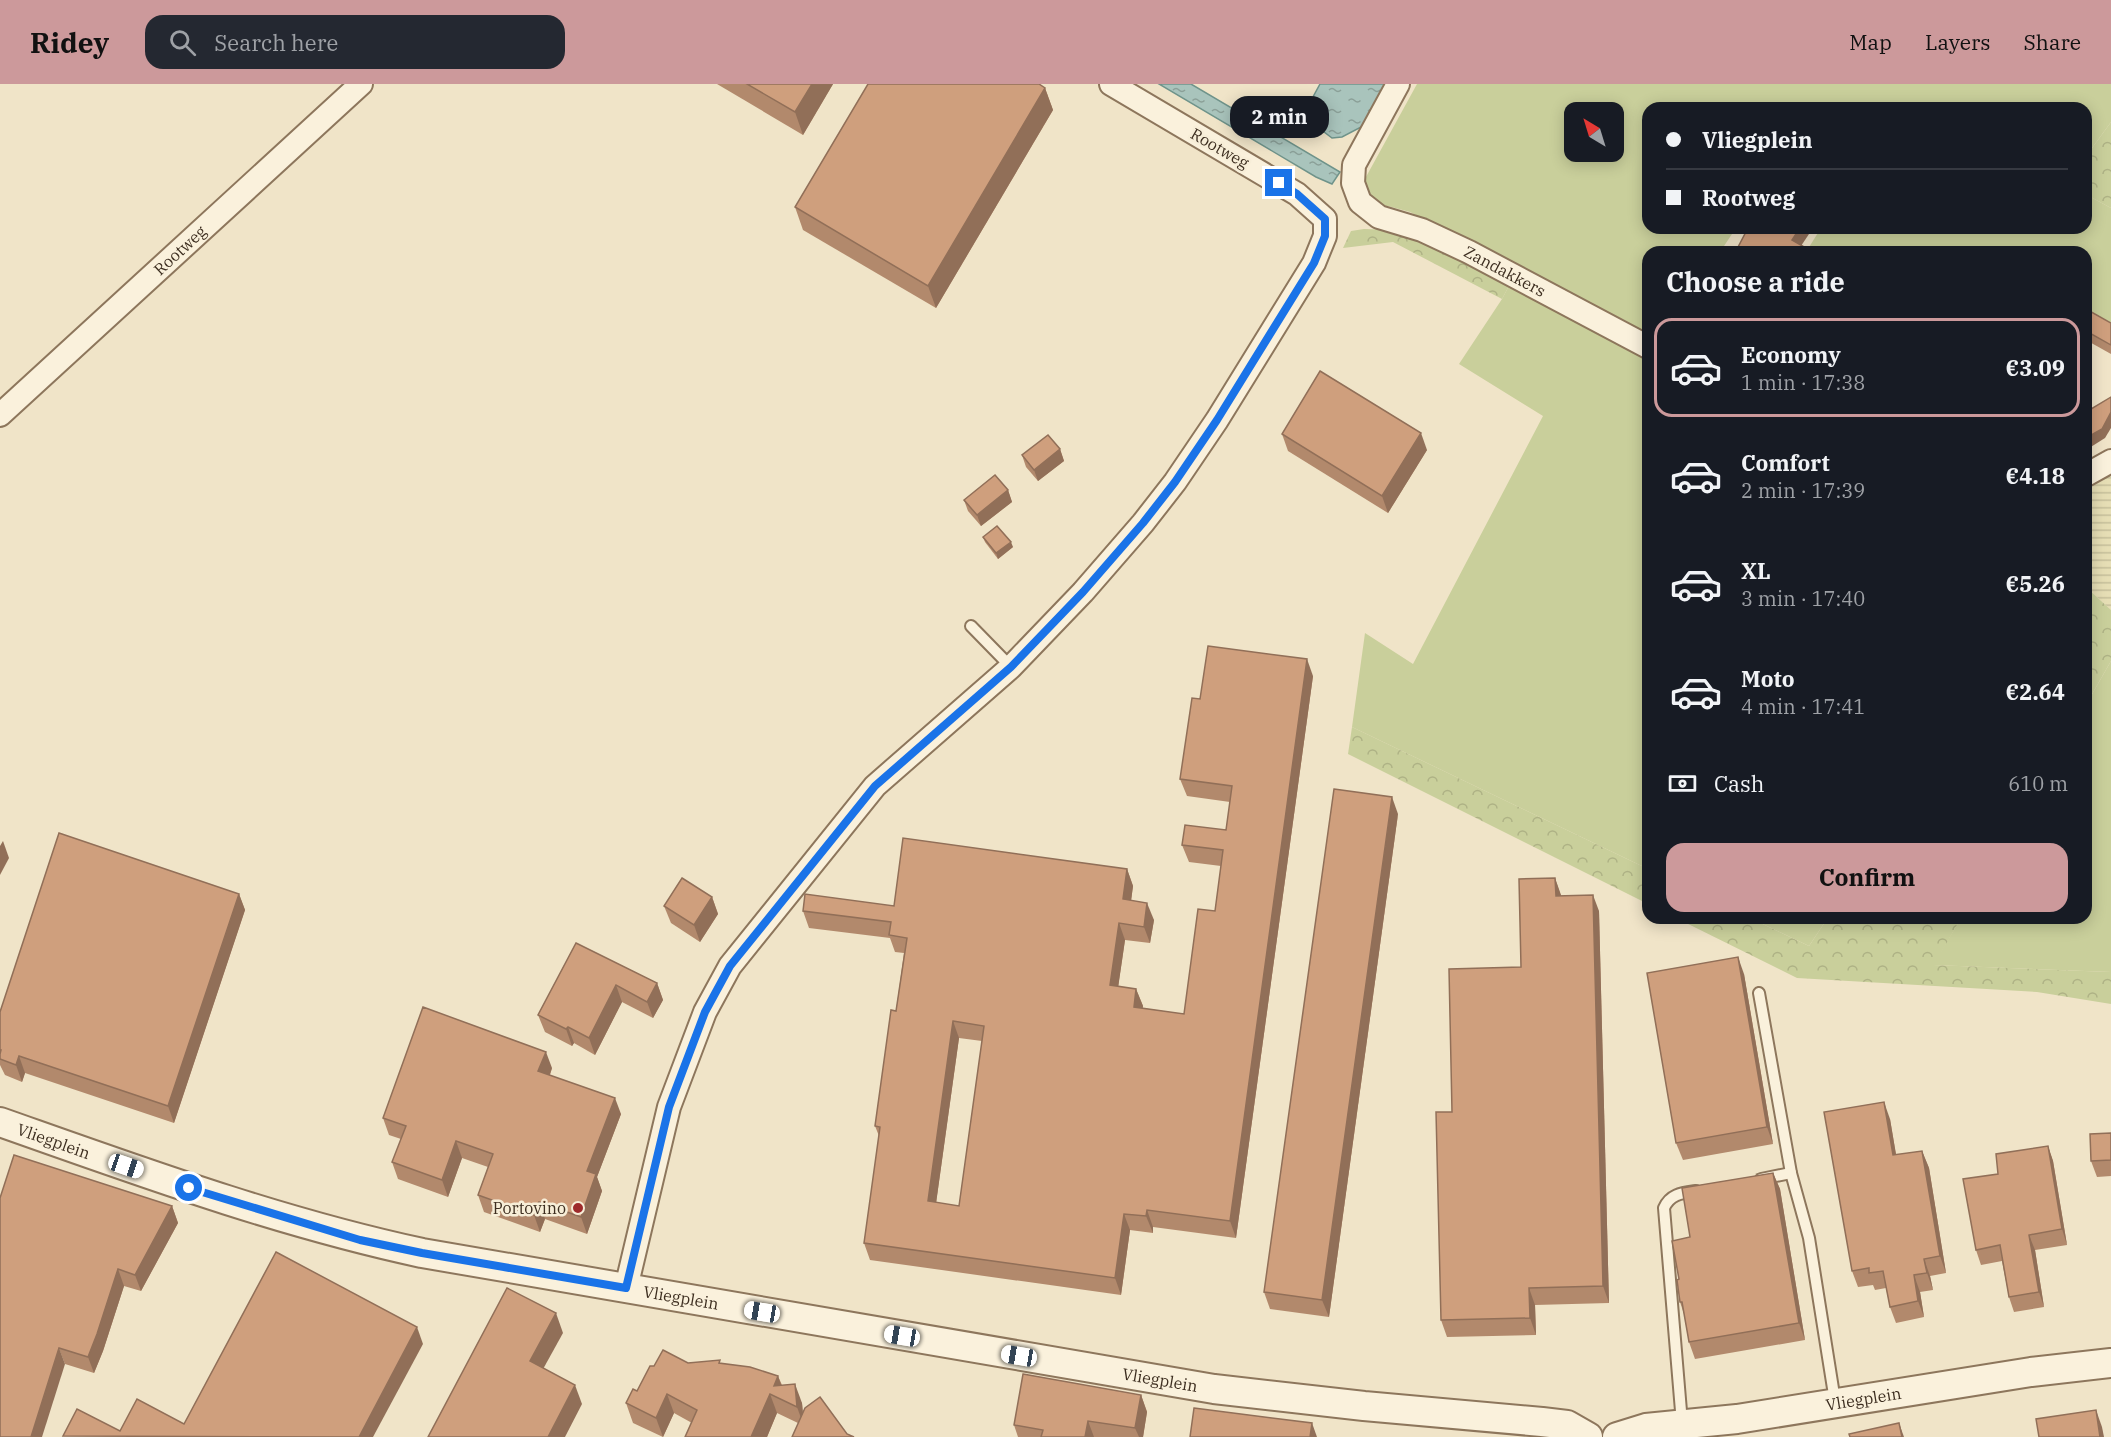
<!DOCTYPE html>
<meta charset="utf-8">
<style>
:root{--surface:#171b24;--page:#242831;--text:#f1f3f6;--muted:#9ea1a6;--line:#363941;--accent:#cc999b}
body{margin:0;font-family:"IBM Plex Serif",serif;background:var(--page);color:var(--text);height:100vh;display:flex;flex-direction:column;font-size:22px;white-space:nowrap}
*{box-sizing:border-box;margin:0}
p{font-size:20px;color:var(--muted)}
.icon{flex:none;width:33px;height:33px;fill:none;stroke:currentColor;stroke-width:2;stroke-linecap:round;stroke-linejoin:round}
.map{position:relative;flex:1;overflow:hidden}
.drawer{position:absolute;left:1642px;top:162px;width:450px;height:678px;display:flex;flex-direction:column;background:var(--surface);border-radius:18px;box-shadow:0 3px 15px #0003}
.drawer>*{flex:none}
.top-card{position:absolute;left:1642px;top:18px;width:450px;height:132px;border-radius:18px;box-shadow:0 3px 15px #0003;display:grid;align-content:center;height:132px;padding:0 24px;background:var(--surface)}
.needle{width:39px;rotate:322deg}
.controls{position:absolute;left:1564px;top:18px;display:grid;gap:12px}
.controls a{display:grid;place-items:center;width:60px;height:60px;border-radius:12px;background:var(--surface);box-shadow:0 3px 15px #0003;font-size:30px}
.end{position:absolute;width:27px;height:27px;margin:-14px;border:8px solid #1a73e8;background:#fff;box-shadow:0 0 0 3px #fff}
.from{border-radius:50%}
.bubble{position:absolute;height:42px;border-radius:18px;background:var(--surface);box-shadow:0 3px 15px #0003;font-size:20px;font-weight:700;line-height:42px;text-align:center}
.car{position:absolute;width:18px;height:36px;margin:-18px -9px;border-radius:8px;box-shadow:0 0 4px 2px #0007;background:linear-gradient(#fff 24%,#345 0 40%,#fff 0 76%,#345 0 86%,#fff 0)}
.top-card b{display:flex;align-items:center;gap:21px;height:57px;font-size:22px}
.top-card b+b{border-top:2px solid var(--line)}
.top-card i{width:15px;height:15px;background:var(--text)}
ul{padding:0;list-style:none}
li{display:flex;align-items:center;gap:18px;height:99px;margin:0 12px 9px;padding:0 12px;border:3px solid transparent;border-radius:18px}
li div{flex:1}
li b{display:block;font-size:22px}
li em{font-style:normal;font-weight:700}
li.on{border-color:var(--accent)}
li>.icon{width:54px;height:54px;stroke-width:1.5}
h2{padding:0 24px;font-size:27px;line-height:72px}
.pay{display:flex;align-items:center;gap:15px;height:66px;padding:0 24px;font-size:22px}
.pay p{margin-inline-start:auto}
.action{display:flex;gap:12px;margin-top:auto;padding:12px 24px}
.action a{flex:1;height:69px;border-radius:18px;background:var(--accent);color:#111;font-size:24px;font-weight:700;line-height:69px;text-align:center}
header{display:flex;align-items:center;gap:36px;box-sizing:border-box;height:84px;padding:0 30px;background:var(--accent);color:#111}
header strong{font-size:28px}
nav{display:flex;gap:33px;margin-inline-start:auto;font-size:21px}
.search{width:420px;height:54px;background:var(--page);display:flex;align-items:center;gap:15px;box-sizing:border-box;padding:0 21px;border-radius:18px;color:var(--muted);font-size:22px}
.map>svg:first-child{display:block}
</style>
<header>
<strong>Ridey</strong>
<div class="search"><svg class="icon" aria-label="search" viewBox="0 0 24 24"><circle cx="10" cy="10" r="6"/><path d="M15 15l6 6"/></svg>Search here</div>
<nav><a>Map</a><a>Layers</a><a>Share</a></nav>
</header>
<div class="map">
<svg width="2111" height="1353" viewBox="0 0 2111 1353">
<defs>
<pattern id="farmland-rules" width="6" height="5" patternUnits="userSpaceOnUse" patternTransform="scale(1.5)"><rect width="6" height="5" fill="#e6deb5"/><path d="M0 2.5h6" fill="none" stroke="#c6bf9b"/></pattern>
<pattern id="forest-crowns" width="20" height="18" patternUnits="userSpaceOnUse" patternTransform="scale(1.5)"><rect width="20" height="18" fill="#c9cf9b"/><path d="M2 6a3 3 0 1 1 6 0M12 15a3 3 0 1 1 6 0" fill="none" stroke="#aeb285"/></pattern>
<pattern id="water-ripples" width="26" height="14" patternUnits="userSpaceOnUse" patternTransform="scale(1.5)"><rect width="26" height="14" fill="#a9c4bc"/><path d="M2 4q2-2 4 0t4 0M15 11q2-2 4 0t4 0" fill="none" stroke="#8ba098"/></pattern>
</defs>
<rect width="100%" height="100%" fill="#f0e4c8"/>
<polygon fill="url(#farmland-rules)" points="2111,390 2111,526 2087,504 2087,404"/>
<g fill="#c9cf9b" fill-rule="evenodd">
<path d="M1417,0H2111V38L2087,71L2086,24H1648V144H1736L1720,168H1648V250L1626,237L1410,128L1388,122L1373,121L1361,102ZM1575,28H1614V68H1575Z"/>
<polygon points="2087,111 2111,124 2111,246 2087,233 2086,168 1806,168 1821,144 2086,144"/>
<polygon points="1511,198 1648,270 1648,785 1352,643 1365,549 1413,580 1543,332 1459,280 1502,215"/>
<polygon points="2111,577 2111,888 1933,881 1961,834 2086,834 2087,619"/>
<polygon points="1750,834 1838,834 1825,838 1809,862"/>
</g>
<g fill="url(#forest-crowns)">
<polygon points="2111,38 2111,124 2087,111 2087,71"/>
<polygon points="1364,145 1394,146 1511,198 1502,215 1393,158 1343,164 1351,147"/>
<polygon points="2087,504 2111,526 2111,577 2087,619"/>
<polygon points="1352,643 1648,785 1648,820 1348,670"/>
<polygon points="1676,834 1750,834 1809,862 1825,838 1838,834 1961,834 1934,881 2111,888 2111,920 2037,908 1797,894"/>
</g>
<g fill="url(#water-ripples)" stroke="#6f938a" stroke-width="1.5">
<polygon points="1159,0 1191,0 1340,88 1332,100 1316,93"/>
<polygon points="1320,0 1386,0 1365,41 1342,53 1332,54 1311,38 1306,32 1307,24"/>
</g>
<g fill="none" stroke-linecap="round" stroke-linejoin="round">
<defs>
<g id="service">
<polyline points="971,542 1011,583"/>
<polyline points="1759,909 1791,1089 1809,1154 1835,1317"/>
<polyline points="1761,1095 1791,1089"/>
<path d="M1682,1339L1664,1124C1670,1110 1682,1109 1696,1107"/>
</g>
<g id="minor">
<path id="s1" d="M1398,0L1354,81L1353,99L1360,118L1379,133L1422,146L1469,168L1648,263"/>
<path id="s2" d="M0,331L361,0"/>
<polyline points="2086,391 2111,377"/>
<polyline points="626,1204 669,1023 705,928 730,882 875,702 1011,583 1083,508 1143,439 1175,398 1217,336 1314,179 1325,152 1325,135 1297,110 1111,0"/>
</g>
<g id="tertiary">
<path id="s3" d="M0,1038C139,1087 278,1138 422,1169L1214,1305L1364,1322L1542,1338L1567,1341L1588,1353"/>
<path id="s4" d="M1617,1353L1646,1344L1737,1335L2031,1288L2111,1279"/>
</g>
</defs>
<use href="#service" stroke="#8d765c" stroke-width="14"/>
<use href="#minor" stroke="#8d765c" stroke-width="26"/>
<use href="#tertiary" stroke="#8d765c" stroke-width="32"/>
<use href="#service" stroke="#faf1dc" stroke-width="10"/>
<use href="#minor" stroke="#faf1dc" stroke-width="22"/>
<use href="#tertiary" stroke="#faf1dc" stroke-width="28"/>
</g>
<g fill="#b2896c" fill-rule="evenodd">
<polygon points="717,0 833,0 803,51"/>
<polygon points="1045,4 1053,26 936,224 803,146 795,123"/>
<polygon points="2086,225 2111,239 2111,270 2086,256"/>
<polygon points="1282,350 1427,366 1388,429 1288,367"/>
<polygon points="1060,365 1064,377 1038,397 1026,383 1022,371"/>
<polygon points="1008,406 1012,418 981,442 968,427 964,416"/>
<polygon points="983,453 1013,463 998,475 985,458"/>
<path d="M1313,592L1236,1154L1153,1143V1149L1130,1146L1121,1211L870,1176L864,1159L879,1052L875,1042L896,927L904,869L895,868L890,854L809,844L803,827L894,822L1127,785L1133,802L1131,817L1154,836L1150,859L1125,856L1118,903L1136,905L1143,922L1142,924L1184,930L1215,827L1221,782L1189,778L1182,761L1226,746L1230,718L1187,712L1180,695L1200,615ZM959,954L982,957L959,1122L936,1119Z"/>
<polygon points="1398,730 1329,1233 1270,1225 1264,1208"/>
<polygon points="1555,794 1561,812 1599,827 1609,1219 1535,1221 1536,1251 1447,1253 1441,1236 1521,883"/>
<polygon points="239,810 245,826 174,1039 25,989 22,998 5,991 0,981 0,928"/>
<polygon points="712,813 718,830 700,858 671,839 664,822"/>
<polygon points="576,859 657,899 663,916 653,934 622,918 595,971 574,959 572,962 545,948 538,931"/>
<polygon points="1744,890 1773,1060 1683,1076 1676,1059"/>
<polygon points="552,984 550,991 621,1030 597,1093 602,1107 587,1150 545,1135 540,1148 484,1128 478,1111 488,1083 462,1074 448,1113 398,1095 392,1078 401,1055 389,1051 383,1034"/>
<polygon points="1890,1035 1896,1071 1922,1067 1929,1084 1946,1189 1930,1192 1933,1206 1920,1208 1924,1233 1896,1239 1890,1223 1886,1204 1875,1206 1873,1201 1858,1203 1852,1187"/>
<polygon points="2111,1049 2111,1092 2097,1093 2091,1077"/>
<polygon points="2048,1062 2053,1077 2067,1161 2035,1166 2044,1223 2014,1228 2009,1213 2002,1177 1981,1181 1976,1166 1998,1090"/>
<polygon points="1773,1089 1780,1105 1805,1256 1695,1275 1689,1258 1684,1230 1680,1218 1679,1195 1690,1153"/>
<polygon points="0,1114 172,1122 178,1139 141,1207 124,1202 103,1267 94,1289 65,1280"/>
<polygon points="688,1279 722,1280 778,1292 782,1301 802,1319 803,1330 847,1350 798,1339 777,1329 767,1353 685,1353 692,1339 674,1329 663,1353 633,1339 626,1319 637,1307"/>
<polygon points="1141,1311 1147,1328 1143,1353 1018,1353 1014,1341"/>
</g>
<g fill="#916f58">
<polygon points="812,0 833,0 803,51 795,28"/>
<polygon points="1045,4 1053,26 936,224 928,202"/>
<polygon points="1800,144 1813,144 1797,168 1792,156"/>
<polygon points="2111,328 2111,344 2105,354 2086,366 2086,354"/>
<polygon points="1421,349 1427,366 1388,429 1382,412"/>
<polygon points="1060,365 1064,377 1038,397 1034,386"/>
<polygon points="1008,406 1012,418 981,442 977,431"/>
<polygon points="1011,458 1013,463 998,475 996,469"/>
<polygon points="1307,575 1313,592 1236,1154 1230,1137"/>
<polygon points="1392,713 1398,730 1329,1233 1322,1216"/>
<polygon points="3,757 9,774 0,791 0,762"/>
<polygon points="1127,785 1133,802 1129,832 1123,815"/>
<polygon points="1555,794 1561,811 1562,829 1556,812"/>
<polygon points="239,810 245,826 174,1039 168,1022"/>
<polygon points="1593,811 1599,827 1609,1219 1603,1202"/>
<polygon points="712,813 718,830 700,858 694,841"/>
<polygon points="1147,819 1154,836 1150,859 1144,843"/>
<polygon points="1119,839 1125,856 1116,918 1110,901"/>
<polygon points="1738,873 1744,890 1773,1060 1767,1043"/>
<polygon points="657,899 663,916 653,934 647,918"/>
<polygon points="616,901 622,918 595,971 589,954"/>
<polygon points="1136,905 1143,922 1141,940 1134,923"/>
<polygon points="953,937 959,954 934,1134 928,1117"/>
<polygon points="568,943 574,959 572,962 566,945"/>
<polygon points="546,968 552,984 545,1004 538,987"/>
<polygon points="19,972 25,989 22,998 16,981"/>
<polygon points="615,1014 621,1030 597,1093 602,1107 587,1150 581,1133 587,1087"/>
<polygon points="1884,1018 1890,1035 1899,1088 1893,1071"/>
<polygon points="456,1057 462,1074 448,1113 442,1096"/>
<polygon points="2048,1062 2053,1077 2067,1161 2062,1145"/>
<polygon points="1922,1067 1929,1084 1946,1189 1940,1172"/>
<polygon points="1773,1089 1780,1105 1805,1256 1799,1239"/>
<polygon points="539,1118 545,1135 540,1148 534,1131"/>
<polygon points="172,1122 178,1139 141,1207 135,1191"/>
<polygon points="1147,1126 1153,1143 1153,1149 1146,1132"/>
<polygon points="1124,1130 1130,1146 1121,1211 1115,1194"/>
<polygon points="2029,1151 2035,1166 2044,1223 2039,1208"/>
<polygon points="1924,1175 1930,1192 1933,1206 1927,1189"/>
<polygon points="118,1185 124,1202 103,1267 94,1289 88,1273"/>
<polygon points="1914,1191 1920,1208 1924,1233 1918,1217"/>
<polygon points="1529,1204 1535,1221 1536,1251 1530,1234"/>
<polygon points="556,1229 563,1249 537,1296 530,1277"/>
<polygon points="417,1243 423,1260 373,1353 359,1353"/>
<polygon points="59,1264 65,1280 42,1353 31,1353"/>
<polygon points="778,1292 785,1312 774,1302"/>
<polygon points="795,1300 802,1319 804,1342 797,1323"/>
<polygon points="575,1301 582,1320 565,1353 548,1353"/>
<polygon points="667,1310 674,1329 663,1353 656,1334"/>
<polygon points="770,1310 777,1329 767,1353 751,1353"/>
<polygon points="1141,1311 1147,1328 1143,1353 1139,1353 1135,1344"/>
<polygon points="2096,1326 2102,1343 2104,1353 2100,1353"/>
<polygon points="1088,1337 1094,1353 1085,1353"/>
<polygon points="1312,1339 1317,1353 1310,1353"/>
<polygon points="1899,1339 1904,1353 1902,1353"/>
</g>
<g fill="#cf9f7d" stroke="#916f58" stroke-width="1.5" fill-rule="evenodd">
<polygon points="747,0 812,0 795,28"/>
<polygon points="868,0 1039,0 1045,4 928,202 795,123"/>
<polygon points="1748,144 1800,144 1792,156 1806,164 1804,168 1738,168 1736,167"/>
<polygon points="2086,225 2111,239 2111,261 2086,247"/>
<polygon points="1320,287 1421,349 1382,412 1282,350"/>
<polygon points="2111,313 2111,328 2102,345 2086,354 2086,328"/>
<polygon points="1048,351 1060,365 1034,386 1022,371"/>
<polygon points="995,391 1008,406 977,431 964,416"/>
<polygon points="997,442 1011,458 996,469 983,453"/>
<path d="M1208,562L1307,575L1230,1137L1147,1126L1146,1132L1124,1130L1115,1194L864,1159L880,1043L875,1042L891,926L896,927L907,854L889,851L891,838L803,827L805,810L894,822L903,754L1127,785L1123,815L1147,819L1144,843L1119,839L1110,901L1136,905L1134,923L1184,930L1198,825L1215,827L1223,766L1182,761L1185,741L1226,746L1232,702L1180,695L1192,614L1200,615ZM953,937L984,942L959,1122L928,1117Z"/>
<polygon points="1334,705 1392,713 1322,1216 1264,1208"/>
<polygon points="59,749 239,810 168,1022 19,972 16,981 0,975 0,970 1,966 0,966 0,928"/>
<polygon points="682,794 712,813 694,841 664,822"/>
<polygon points="1555,794 1556,812 1593,811 1603,1202 1529,1204 1530,1234 1441,1236 1436,1028 1452,1028 1449,885 1521,883 1519,795"/>
<polygon points="576,859 657,899 647,918 616,901 589,954 568,943 566,945 538,931"/>
<polygon points="1738,873 1767,1043 1676,1059 1647,889"/>
<polygon points="423,923 546,968 538,987 615,1014 587,1087 596,1090 581,1133 539,1118 534,1131 478,1111 493,1070 456,1057 442,1096 392,1078 406,1042 383,1034"/>
<polygon points="1884,1018 1893,1071 1922,1067 1940,1172 1924,1175 1927,1189 1914,1191 1918,1217 1890,1223 1883,1187 1869,1189 1869,1184 1852,1187 1824,1028"/>
<polygon points="2111,1049 2111,1076 2091,1077 2090,1050"/>
<polygon points="2048,1062 2062,1145 2029,1151 2039,1208 2009,1213 2000,1161 1976,1166 1963,1095 1998,1090 1996,1070"/>
<polygon points="14,1071 172,1122 135,1191 118,1185 97,1250 88,1273 59,1264 31,1353 0,1353 0,1114"/>
<polygon points="1773,1089 1799,1239 1689,1258 1682,1218 1680,1218 1677,1196 1679,1195 1672,1157 1690,1153 1682,1104"/>
<polygon points="276,1168 417,1243 359,1353 63,1352 77,1325 120,1347 137,1315 184,1340"/>
<polygon points="507,1204 556,1229 530,1277 575,1301 548,1353 428,1353"/>
<polygon points="663,1266 688,1279 720,1276 719,1279 750,1283 778,1292 774,1302 795,1300 797,1323 770,1310 751,1353 685,1353 697,1326 667,1310 656,1334 626,1319 633,1305 637,1307 650,1282 654,1282"/>
<polygon points="1023,1290 1141,1311 1135,1344 1088,1337 1085,1353 1041,1353 1043,1346 1014,1341"/>
<polygon points="820,1313 847,1350 854,1353 792,1353 805,1324"/>
<polygon points="1194,1324 1312,1339 1310,1353 1190,1353"/>
<polygon points="2096,1326 2100,1353 2039,1353 2036,1335"/>
<polygon points="1899,1339 1902,1353 1850,1353 1849,1350"/>
</g>
<g fill="none" stroke-linecap="round" stroke-linejoin="round">
<polyline stroke="#1a73e8" stroke-width="8" points="189,1104 360,1156 422,1169 626,1204 669,1023 705,928 730,882 875,702 1011,583 1083,508 1143,439 1175,398 1217,336 1314,179 1325,152 1325,135 1297,110 1279,99"/>
</g>
<circle fill="#9e2a2b" stroke="#f7eed8" stroke-width="2" cx="578" cy="1124" r="6"/>
<g text-anchor="middle" dominant-baseline="central" stroke-width="5" stroke-linejoin="round" paint-order="stroke">
<g font-size="16" fill="#3d2e20" stroke="#f7eed8">
<text transform="translate(1220 64) rotate(30)">Rootweg</text>
<text stroke="none"><textPath href="#s2" startOffset="244">Rootweg</textPath></text>
<text stroke="none"><textPath href="#s1" startOffset="292">Zandakkers</textPath></text>
<text stroke="none"><textPath href="#s3" startOffset="57">Vliegplein</textPath></text>
<text stroke="none"><textPath href="#s3" startOffset="705">Vliegplein</textPath></text>
<text stroke="none"><textPath href="#s3" startOffset="1191">Vliegplein</textPath></text>
<text stroke="none"><textPath href="#s4" startOffset="250">Vliegplein</textPath></text>
</g>
<g font-size="16" fill="#3d2e20" stroke="#f7eed8" text-anchor="end">
<text x="566" y="1124">Portovino</text>
</g>
</g>
</svg>
<div class="controls">
<a><svg class="needle" viewBox="-14 -14 28 28"><path d="M0-13l5 13h-10z" fill="#e53935"/><path d="M0 13l5-13h-10z" fill="#9ea1a6"/></svg></a>
</div>
<i class="end from" style="left:189px;top:1104px"></i>
<i class="end" style="left:1279px;top:99px"></i>
<div class="bubble" style="left:1230px;top:12px;width:99px">2 min</div>
<i class="car" style="left:126px;top:1082px;rotate:109deg"></i>
<i class="car" style="left:762px;top:1228px;rotate:280deg"></i>
<i class="car" style="left:902px;top:1252px;rotate:280deg"></i>
<i class="car" style="left:1019px;top:1272px;rotate:280deg"></i>
<div class="top-card">
<b><i class="from"></i>Vliegplein</b>
<b><i></i>Rootweg</b>
</div>
<section class="drawer">
<h2>Choose a ride</h2>
<ul>
<li class="on"><svg class="icon" aria-label="car" viewBox="0 0 24 24"><path d="M5 17H2v-5l4-1 3-4h7l3 4 3 1v5h-3M9 17h6M6 11h13"/><circle cx="7" cy="17" r="2"/><circle cx="17" cy="17" r="2"/></svg><div><b>Economy</b><p>1 min · 17:38</p></div><em>€3.09</em></li>
<li><svg class="icon" aria-label="car" viewBox="0 0 24 24"><path d="M5 17H2v-5l4-1 3-4h7l3 4 3 1v5h-3M9 17h6M6 11h13"/><circle cx="7" cy="17" r="2"/><circle cx="17" cy="17" r="2"/></svg><div><b>Comfort</b><p>2 min · 17:39</p></div><em>€4.18</em></li>
<li><svg class="icon" aria-label="car" viewBox="0 0 24 24"><path d="M5 17H2v-5l4-1 3-4h7l3 4 3 1v5h-3M9 17h6M6 11h13"/><circle cx="7" cy="17" r="2"/><circle cx="17" cy="17" r="2"/></svg><div><b>XL</b><p>3 min · 17:40</p></div><em>€5.26</em></li>
<li><svg class="icon" aria-label="car" viewBox="0 0 24 24"><path d="M5 17H2v-5l4-1 3-4h7l3 4 3 1v5h-3M9 17h6M6 11h13"/><circle cx="7" cy="17" r="2"/><circle cx="17" cy="17" r="2"/></svg><div><b>Moto</b><p>4 min · 17:41</p></div><em>€2.64</em></li>
</ul>
<div class="pay"><svg class="icon" aria-label="cash" viewBox="0 0 24 24"><path d="M3 7h18v10H3z"/><circle cx="12" cy="12" r="2"/></svg>Cash<p>610 m</p></div>
<div class="action"><a>Confirm</a></div>
</section>
</div>
